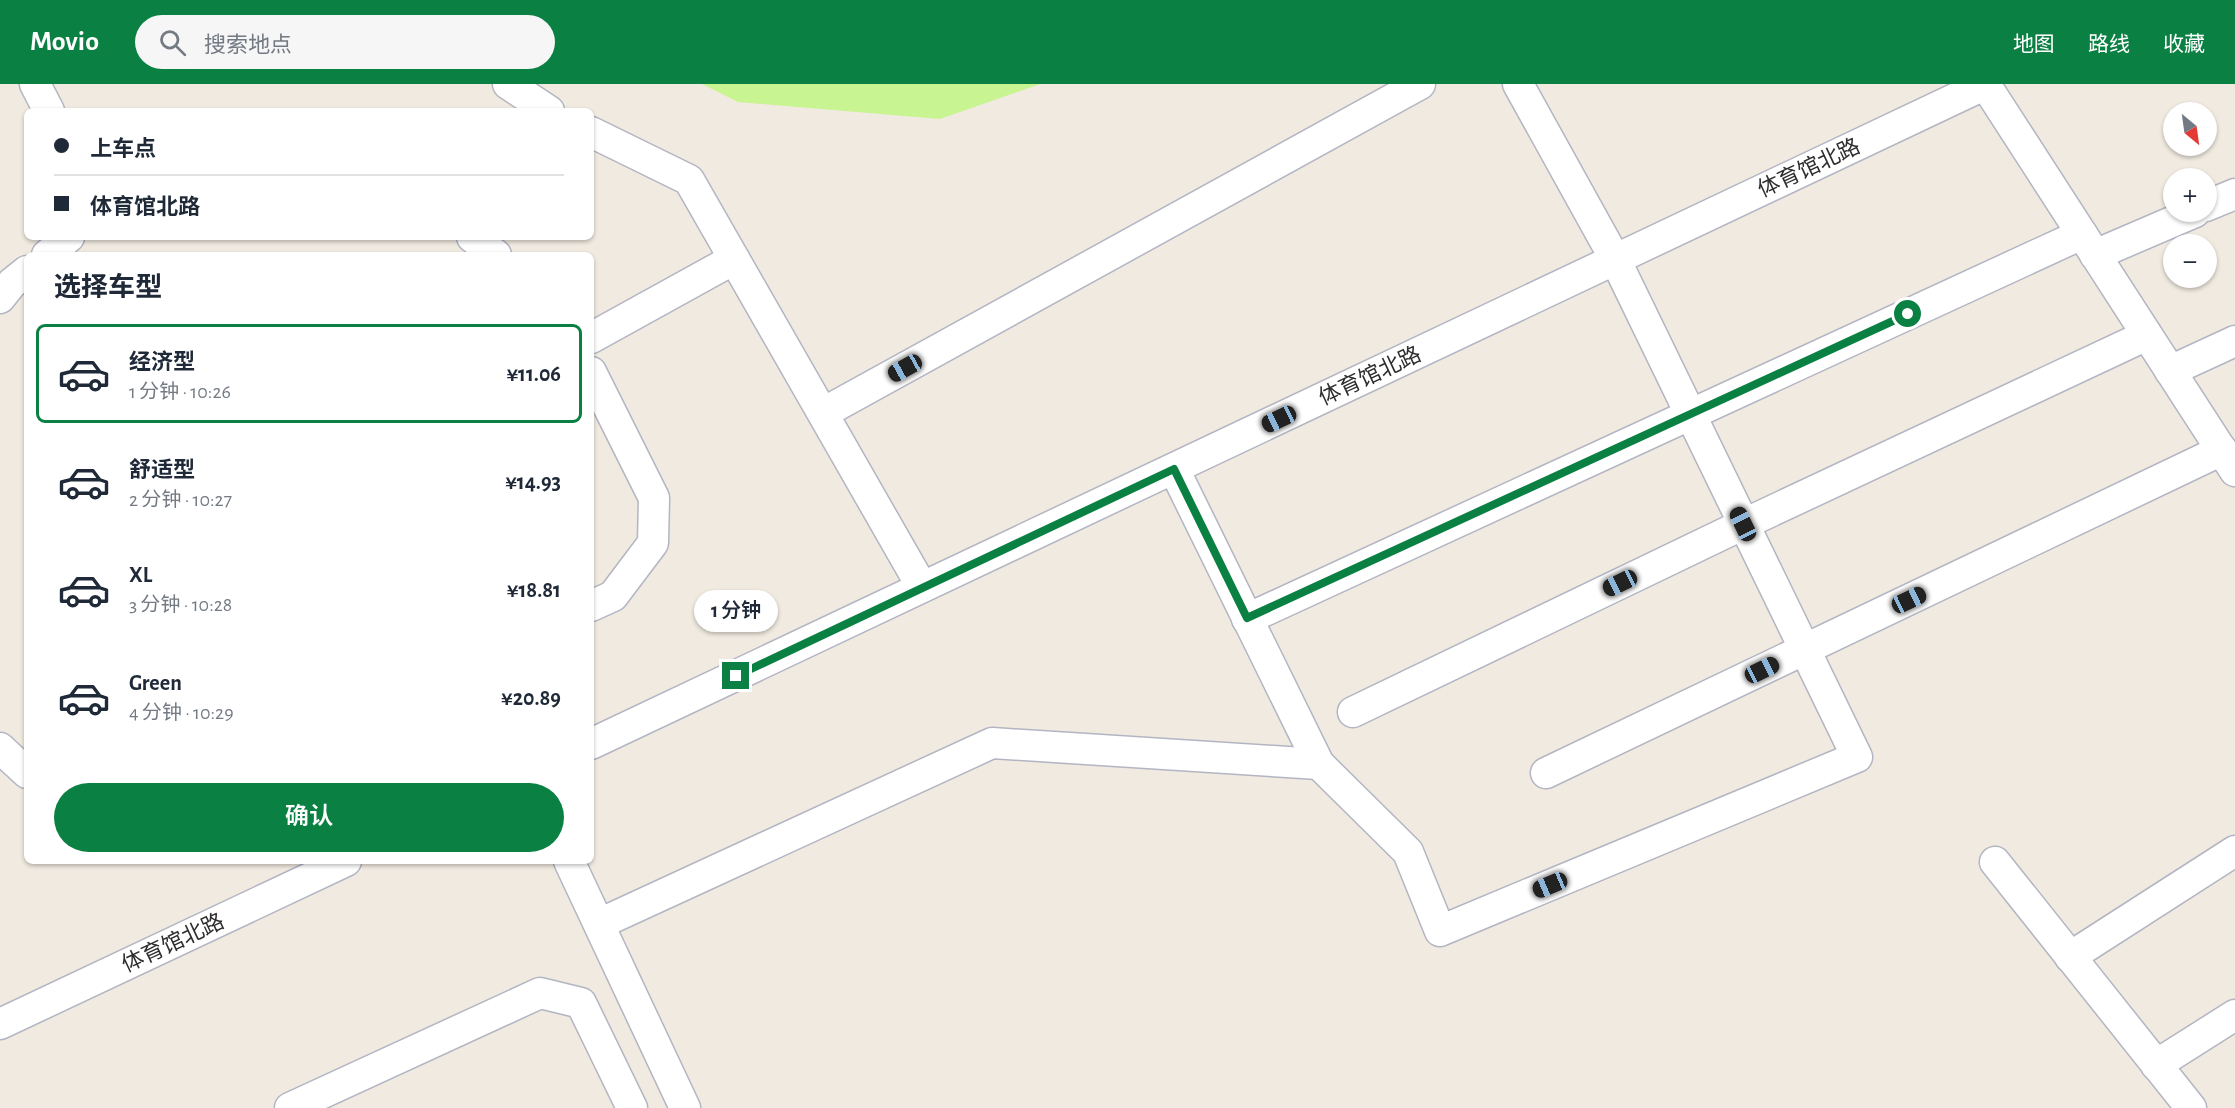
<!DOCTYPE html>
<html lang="zh">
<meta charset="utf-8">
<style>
:root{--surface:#fff;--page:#f6f6f7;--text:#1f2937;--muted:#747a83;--line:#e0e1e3;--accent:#0b8043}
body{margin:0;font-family:"Alegreya Sans","Noto Sans SC",sans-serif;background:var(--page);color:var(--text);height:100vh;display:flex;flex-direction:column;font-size:22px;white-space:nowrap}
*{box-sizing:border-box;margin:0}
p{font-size:20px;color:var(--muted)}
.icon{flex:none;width:33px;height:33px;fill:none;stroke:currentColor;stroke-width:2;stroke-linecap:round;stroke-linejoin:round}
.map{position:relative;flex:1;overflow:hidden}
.panel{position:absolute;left:24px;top:168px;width:570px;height:612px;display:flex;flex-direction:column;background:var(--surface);border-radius:9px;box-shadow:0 2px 4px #0004}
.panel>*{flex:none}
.guide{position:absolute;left:24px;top:24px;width:570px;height:132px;border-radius:9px;box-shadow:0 2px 4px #0004;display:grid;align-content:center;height:132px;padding:0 30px;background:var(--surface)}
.needle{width:39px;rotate:151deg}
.buttons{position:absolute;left:2163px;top:18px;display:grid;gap:12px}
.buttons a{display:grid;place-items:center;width:54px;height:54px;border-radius:50%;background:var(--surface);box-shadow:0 2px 4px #0004;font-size:30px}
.end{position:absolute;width:27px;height:27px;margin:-14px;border:8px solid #0b8043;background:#fff;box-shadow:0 0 0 3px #fff}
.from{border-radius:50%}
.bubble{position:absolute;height:42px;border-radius:21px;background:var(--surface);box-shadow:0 2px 4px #0004;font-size:20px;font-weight:600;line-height:42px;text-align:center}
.car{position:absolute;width:18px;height:36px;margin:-18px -9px;border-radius:8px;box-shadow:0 0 4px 2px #0007;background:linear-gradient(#222 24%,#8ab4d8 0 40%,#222 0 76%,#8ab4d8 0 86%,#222 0)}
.guide b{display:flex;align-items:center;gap:21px;height:57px;font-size:22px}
.guide b+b{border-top:2px solid var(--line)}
.guide i{width:15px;height:15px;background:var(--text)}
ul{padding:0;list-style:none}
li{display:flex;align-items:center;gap:18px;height:99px;margin:0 12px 9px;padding:0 18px;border:3px solid transparent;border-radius:9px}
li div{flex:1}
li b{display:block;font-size:22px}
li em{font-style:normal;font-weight:600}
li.on{border-color:var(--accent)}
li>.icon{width:54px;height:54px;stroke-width:1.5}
h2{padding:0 30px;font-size:27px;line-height:72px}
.button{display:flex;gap:12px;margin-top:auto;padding:12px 30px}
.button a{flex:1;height:69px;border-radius:36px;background:var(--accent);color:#fff;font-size:24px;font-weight:600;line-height:69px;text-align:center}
header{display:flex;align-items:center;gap:36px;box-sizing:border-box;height:84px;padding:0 30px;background:var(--accent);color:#fff}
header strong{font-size:28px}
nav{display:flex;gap:33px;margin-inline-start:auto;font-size:21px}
.search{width:420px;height:54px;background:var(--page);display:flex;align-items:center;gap:15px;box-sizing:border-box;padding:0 21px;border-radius:33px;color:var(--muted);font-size:22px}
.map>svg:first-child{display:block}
</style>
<header>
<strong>Movio</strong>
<div class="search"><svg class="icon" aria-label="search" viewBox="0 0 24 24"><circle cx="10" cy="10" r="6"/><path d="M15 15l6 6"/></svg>搜索地点</div>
<nav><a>地图</a><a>路线</a><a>收藏</a></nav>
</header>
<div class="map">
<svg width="2235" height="1024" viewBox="0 0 2235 1024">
<rect width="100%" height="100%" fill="#f0eae0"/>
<polygon fill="#c8f492" points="702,0 1040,0 940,35 738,18"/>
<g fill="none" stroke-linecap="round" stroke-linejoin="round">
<defs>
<g id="street">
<polyline points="35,0 49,27"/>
<polyline points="508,0 549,27"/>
<polyline points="1985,0 2235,387"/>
<polyline points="591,48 689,96 922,503"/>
<polyline points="2206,122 2235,110"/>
<polyline points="472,153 496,171"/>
<polyline points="47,171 69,153"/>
<polyline points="2095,171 2195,128"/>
<polyline points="0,214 12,199 27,187"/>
<polyline points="591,254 734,175"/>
<polyline points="2170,287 2235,257"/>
<polyline points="591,288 654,414 653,459 613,512 591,522"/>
<polyline points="823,329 1420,0"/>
<polyline points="1174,385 1319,680 1408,768 1440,847 1857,673 1615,175 1518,0"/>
<polyline points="1247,535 2082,150"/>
<polyline points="1353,628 1744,440 2147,251"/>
<polyline points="591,660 1986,0"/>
<polyline points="0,664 27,689"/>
<polyline points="1546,689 2222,366"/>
<polyline points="569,777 685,1024"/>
<polyline points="1995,778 2191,1024"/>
<polyline points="599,840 992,659 1319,680"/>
<polyline points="2070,873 2235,767"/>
<polyline points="0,940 346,777"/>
<polyline points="2156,981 2235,931"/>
<polyline points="290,1024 540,909 581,919 632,1024"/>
</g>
</defs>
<use href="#street" stroke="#b3b5c3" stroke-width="33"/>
<use href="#street" stroke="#fff" stroke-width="30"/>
</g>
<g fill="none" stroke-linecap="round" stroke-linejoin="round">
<polyline stroke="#0b8043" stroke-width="8" points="736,592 1174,385 1247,534 1908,230"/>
</g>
<g text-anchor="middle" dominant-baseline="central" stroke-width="4.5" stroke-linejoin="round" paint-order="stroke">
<g font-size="22" fill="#2e2e2e" stroke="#fff">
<text transform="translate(1809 84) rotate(-25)">体育馆北路</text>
<text transform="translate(1370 292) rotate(-25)">体育馆北路</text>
<text transform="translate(173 859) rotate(-25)">体育馆北路</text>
</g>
</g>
</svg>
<div class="buttons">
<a><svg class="needle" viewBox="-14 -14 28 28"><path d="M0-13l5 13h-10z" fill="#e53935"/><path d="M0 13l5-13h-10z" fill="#747a83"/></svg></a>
<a>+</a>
<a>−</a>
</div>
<i class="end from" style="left:1908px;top:230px"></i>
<i class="end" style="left:736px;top:592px"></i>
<div class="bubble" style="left:694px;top:506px;width:84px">1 分钟</div>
<i class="car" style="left:905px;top:284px;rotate:241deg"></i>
<i class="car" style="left:1279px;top:335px;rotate:245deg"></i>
<i class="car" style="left:1743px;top:440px;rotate:334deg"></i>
<i class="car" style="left:1620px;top:499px;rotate:244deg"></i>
<i class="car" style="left:1909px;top:516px;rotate:65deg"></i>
<i class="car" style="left:1762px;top:586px;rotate:64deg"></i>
<i class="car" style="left:1550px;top:801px;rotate:247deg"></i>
<div class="guide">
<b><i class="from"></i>上车点</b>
<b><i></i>体育馆北路</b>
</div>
<section class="panel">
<h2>选择车型</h2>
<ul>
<li class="on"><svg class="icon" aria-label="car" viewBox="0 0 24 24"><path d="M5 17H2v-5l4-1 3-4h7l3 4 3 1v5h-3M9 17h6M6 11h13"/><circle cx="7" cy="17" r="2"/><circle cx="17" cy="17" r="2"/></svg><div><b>经济型</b><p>1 分钟 · 10:26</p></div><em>¥11.06</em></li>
<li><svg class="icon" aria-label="car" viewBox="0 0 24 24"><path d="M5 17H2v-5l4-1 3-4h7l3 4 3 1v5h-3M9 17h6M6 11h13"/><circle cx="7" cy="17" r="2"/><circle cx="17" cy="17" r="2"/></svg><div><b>舒适型</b><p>2 分钟 · 10:27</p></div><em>¥14.93</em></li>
<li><svg class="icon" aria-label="car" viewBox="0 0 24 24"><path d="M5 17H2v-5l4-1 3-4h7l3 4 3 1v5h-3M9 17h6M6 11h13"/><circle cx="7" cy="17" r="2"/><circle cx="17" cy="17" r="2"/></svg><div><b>XL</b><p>3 分钟 · 10:28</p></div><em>¥18.81</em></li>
<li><svg class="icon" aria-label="car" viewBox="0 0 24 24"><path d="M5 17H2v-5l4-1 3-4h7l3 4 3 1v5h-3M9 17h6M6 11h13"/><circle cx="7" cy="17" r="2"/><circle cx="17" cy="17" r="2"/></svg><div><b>Green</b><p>4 分钟 · 10:29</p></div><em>¥20.89</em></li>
</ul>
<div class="button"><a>确认</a></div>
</section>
</div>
